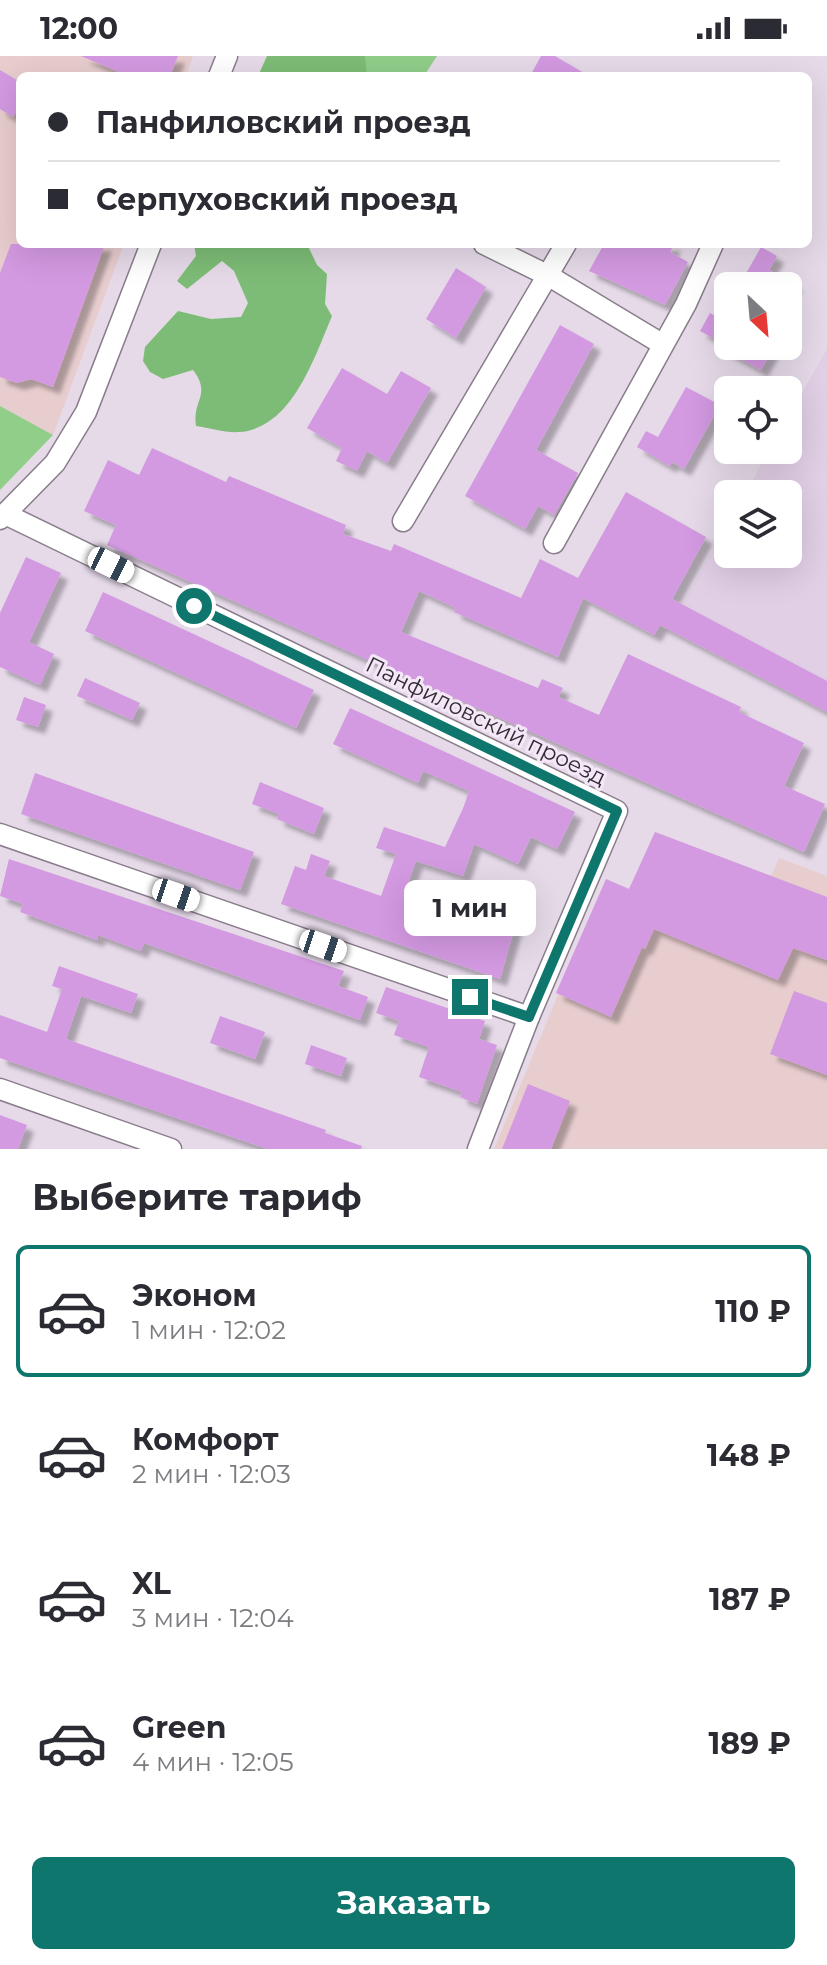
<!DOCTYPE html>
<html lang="ru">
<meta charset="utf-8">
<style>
:root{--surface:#fff;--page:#f7f7f7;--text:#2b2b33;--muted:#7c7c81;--line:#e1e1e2;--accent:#0f766e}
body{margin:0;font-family:Montserrat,sans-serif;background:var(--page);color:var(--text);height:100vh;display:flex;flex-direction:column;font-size:30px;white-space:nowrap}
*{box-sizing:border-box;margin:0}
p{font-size:26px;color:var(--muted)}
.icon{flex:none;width:44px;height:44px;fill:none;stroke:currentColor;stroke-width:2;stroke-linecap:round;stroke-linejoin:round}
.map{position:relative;height:1093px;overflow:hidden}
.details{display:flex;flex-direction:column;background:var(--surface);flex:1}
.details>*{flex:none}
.guide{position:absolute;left:16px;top:16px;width:796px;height:176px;border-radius:12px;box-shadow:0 8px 32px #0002;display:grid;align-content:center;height:176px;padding:0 32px;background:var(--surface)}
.needle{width:52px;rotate:154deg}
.fabs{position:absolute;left:714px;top:216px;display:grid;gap:16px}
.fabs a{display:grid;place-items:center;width:88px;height:88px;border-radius:12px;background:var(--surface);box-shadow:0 8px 32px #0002;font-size:40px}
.end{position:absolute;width:36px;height:36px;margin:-18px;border:10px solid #0f766e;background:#fff;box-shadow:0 0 0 4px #fff}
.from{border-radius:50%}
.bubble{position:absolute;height:56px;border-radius:12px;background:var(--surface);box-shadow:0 8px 32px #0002;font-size:26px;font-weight:700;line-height:56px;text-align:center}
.car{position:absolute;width:24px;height:48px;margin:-24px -12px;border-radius:10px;box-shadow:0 0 6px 2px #0007;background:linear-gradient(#fff 24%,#345 0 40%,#fff 0 76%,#345 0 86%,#fff 0)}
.guide b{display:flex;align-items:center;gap:28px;height:76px;font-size:30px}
.guide b+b{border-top:2px solid var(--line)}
.guide i{width:20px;height:20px;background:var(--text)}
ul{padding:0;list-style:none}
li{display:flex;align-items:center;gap:24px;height:132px;margin:0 16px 12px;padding:0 16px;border:4px solid transparent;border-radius:12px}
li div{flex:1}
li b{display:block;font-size:30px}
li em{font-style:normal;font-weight:700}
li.active{border-color:var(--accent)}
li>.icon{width:72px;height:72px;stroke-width:1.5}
h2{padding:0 32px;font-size:36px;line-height:96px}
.cta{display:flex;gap:16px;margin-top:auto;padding:16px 32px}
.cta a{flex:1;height:92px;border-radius:12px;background:var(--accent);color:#fff;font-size:32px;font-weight:700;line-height:92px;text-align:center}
.status{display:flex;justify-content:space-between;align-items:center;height:56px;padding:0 40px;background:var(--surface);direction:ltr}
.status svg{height:22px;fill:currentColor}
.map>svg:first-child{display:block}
</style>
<div class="status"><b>12:00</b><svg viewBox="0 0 49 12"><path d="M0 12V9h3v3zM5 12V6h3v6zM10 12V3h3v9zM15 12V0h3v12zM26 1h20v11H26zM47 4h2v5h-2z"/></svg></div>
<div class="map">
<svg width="827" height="1093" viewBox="0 0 827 1093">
<defs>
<filter id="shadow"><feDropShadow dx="7" dy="7" stdDeviation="2" flood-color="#0004"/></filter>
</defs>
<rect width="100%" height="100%" fill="#e6dae9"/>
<polygon fill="#e1cfe5" points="827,293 827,625 682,549 728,467 728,498 788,498 788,438 745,438 769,394 788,394 788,361"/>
<g fill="#e8cdce">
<polygon points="0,0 193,0 186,20 20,20 20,188 124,188 53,379 0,350"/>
<polygon points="655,776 771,820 779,802 827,820 827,1093 494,1093 606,823 629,833"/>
</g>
<g fill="#91ce8a">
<polygon points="274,0 437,0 424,20 265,20"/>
<polygon points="0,350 53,379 0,434"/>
</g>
<g fill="#7dbc76">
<polygon points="267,0 365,0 367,20 258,20"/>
<path d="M194,188H307L317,209L327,218L325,248L332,260C315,300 292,373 239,376C226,377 210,372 196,370C192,344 212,339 193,314L163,323L150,316L143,305L145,291L178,255L211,263L241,261L248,247L234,215L222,205L187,233L177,225L196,200Z"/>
</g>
<g fill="#d399e1" filter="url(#shadow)">
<polygon points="81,0 178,0 170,20 128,20"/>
<polygon points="541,0 555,0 589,20 530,20"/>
<polygon points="0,14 20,26 20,49 13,61 0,53"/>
<polygon points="11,188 105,188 53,331 31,323 17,327 0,321 0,217"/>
<polygon points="604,188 674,188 670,196 688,206 665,249 589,215"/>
<polygon points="761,191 777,200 769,214 797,230 739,230"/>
<polygon points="456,212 486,231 456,282 426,263"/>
<polygon points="710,257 728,267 728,290 774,290 761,314 717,290 728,290 700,275"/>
<polygon points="560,269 594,288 536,394 578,417 554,459 538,450 525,473 465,440"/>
<polygon points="342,312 387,338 401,315 431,332 387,407 367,395 357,415 336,405 342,392 307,372"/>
<polygon points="686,331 720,349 684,413 672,406 670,410 637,391 646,375 658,381"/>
<polygon points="152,392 226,426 229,420 346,469 343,478 391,495 394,488 521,542 540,503 578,522 626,436 706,481 672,543 827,625 827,656 660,569 654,579 583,542 558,601 454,556 456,552 419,535 401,576 538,632 542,623 563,632 558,641 599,659 628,598 741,651 739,656 804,687 784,730 825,748 804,796 107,489 116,469 84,455 108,404 139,419"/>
<polygon points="26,501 61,517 29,586 54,598 40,629 0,611 0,557"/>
<polygon points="103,536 314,634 296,672 85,575"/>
<polygon points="85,622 140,647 132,664 77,640"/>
<polygon points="24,641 46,649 38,671 16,664"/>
<polygon points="350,652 575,756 557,793 531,781 518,808 474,788 463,820 416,805 403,841 439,854 448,828 520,853 500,923 281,848 295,810 306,814 311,798 330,805 324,820 381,840 396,798 376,792 384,771 445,791 464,750 469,735 423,715 418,727 333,688"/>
<polygon points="35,717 254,796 240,834 21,758"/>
<polygon points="260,726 324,752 314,778 277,763 279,758 252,748"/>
<polygon points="655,776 827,841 827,904 793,892 778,924 654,873 645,893 642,891 611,961 556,937 606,823 629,833"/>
<polygon points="9,803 344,915 338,930 368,941 360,964 144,887 141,895 98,879 97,884 20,856 23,848 0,840"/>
<polygon points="59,910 138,938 131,957 81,940 66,983 326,1074 325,1077 362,1090 361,1093 268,1093 0,1002 0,959 47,976 62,933 52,930"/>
<polygon points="386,931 485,965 479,983 497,989 477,1048 460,1041 462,1036 419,1021 429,991 394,979 399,965 376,957"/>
<polygon points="794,935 827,947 827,1019 770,998"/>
<polygon points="220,960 265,976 255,1003 210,987"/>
<polygon points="311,989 347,1002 341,1020 305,1008"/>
<polygon points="528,1028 570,1045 551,1093 502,1093"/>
<polygon points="0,1059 27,1069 18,1093 0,1093"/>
</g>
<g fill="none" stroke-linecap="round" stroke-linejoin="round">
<defs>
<g id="street">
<polyline points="219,20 227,0"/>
<polyline points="484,188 549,220 662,288"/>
<polyline points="5,458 617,755 529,961 478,1093"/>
<polyline points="0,463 55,407 86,356 151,188"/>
<polyline points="403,465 566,188"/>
<polyline points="554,487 686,248 713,188"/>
<polyline points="0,778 529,961"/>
<polyline points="0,1033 171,1093"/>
</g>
</defs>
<use href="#street" stroke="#897d8b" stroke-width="23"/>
<use href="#street" stroke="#fff" stroke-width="20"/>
</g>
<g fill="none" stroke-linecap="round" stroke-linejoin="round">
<polyline stroke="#0f766e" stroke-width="10" points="194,550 617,755 529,961 470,941"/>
</g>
<g text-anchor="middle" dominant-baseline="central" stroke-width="6" stroke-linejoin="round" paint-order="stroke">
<g font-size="22" fill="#312c32" stroke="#f4e7f7">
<text transform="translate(486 665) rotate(26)">Панфиловский проезд</text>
</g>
</g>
</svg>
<div class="fabs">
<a><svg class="needle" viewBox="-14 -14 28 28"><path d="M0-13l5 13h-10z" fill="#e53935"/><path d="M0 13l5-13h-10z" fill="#7c7c81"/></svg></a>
<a><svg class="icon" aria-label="locate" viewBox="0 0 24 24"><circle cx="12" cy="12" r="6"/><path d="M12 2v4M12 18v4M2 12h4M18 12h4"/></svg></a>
<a><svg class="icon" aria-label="layers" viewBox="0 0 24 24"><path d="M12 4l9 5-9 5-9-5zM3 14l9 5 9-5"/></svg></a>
</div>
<i class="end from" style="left:194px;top:550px"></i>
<i class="end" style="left:470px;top:941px"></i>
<div class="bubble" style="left:404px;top:824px;width:132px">1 мин</div>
<i class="car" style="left:111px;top:509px;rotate:116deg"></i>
<i class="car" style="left:176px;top:839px;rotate:109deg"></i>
<i class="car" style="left:323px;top:890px;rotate:109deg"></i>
<div class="guide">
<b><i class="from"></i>Панфиловский проезд</b>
<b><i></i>Серпуховский проезд</b>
</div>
</div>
<section class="details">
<h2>Выберите тариф</h2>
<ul>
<li class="active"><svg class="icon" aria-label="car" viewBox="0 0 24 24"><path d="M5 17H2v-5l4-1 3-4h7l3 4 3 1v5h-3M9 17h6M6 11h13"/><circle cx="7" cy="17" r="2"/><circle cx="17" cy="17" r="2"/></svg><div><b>Эконом</b><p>1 мин · 12:02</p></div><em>110 ₽</em></li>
<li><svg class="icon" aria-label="car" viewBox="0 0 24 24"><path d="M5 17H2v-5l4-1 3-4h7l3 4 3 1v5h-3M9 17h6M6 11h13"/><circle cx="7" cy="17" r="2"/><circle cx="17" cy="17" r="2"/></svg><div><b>Комфорт</b><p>2 мин · 12:03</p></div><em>148 ₽</em></li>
<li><svg class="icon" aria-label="car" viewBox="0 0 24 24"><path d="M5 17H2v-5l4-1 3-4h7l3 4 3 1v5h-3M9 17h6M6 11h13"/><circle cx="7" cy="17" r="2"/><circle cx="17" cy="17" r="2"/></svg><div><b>XL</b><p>3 мин · 12:04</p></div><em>187 ₽</em></li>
<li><svg class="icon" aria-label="car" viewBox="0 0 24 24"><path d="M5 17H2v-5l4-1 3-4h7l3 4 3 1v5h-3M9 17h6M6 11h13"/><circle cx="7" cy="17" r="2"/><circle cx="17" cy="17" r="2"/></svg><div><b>Green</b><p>4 мин · 12:05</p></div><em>189 ₽</em></li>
</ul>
<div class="cta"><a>Заказать</a></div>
</section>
